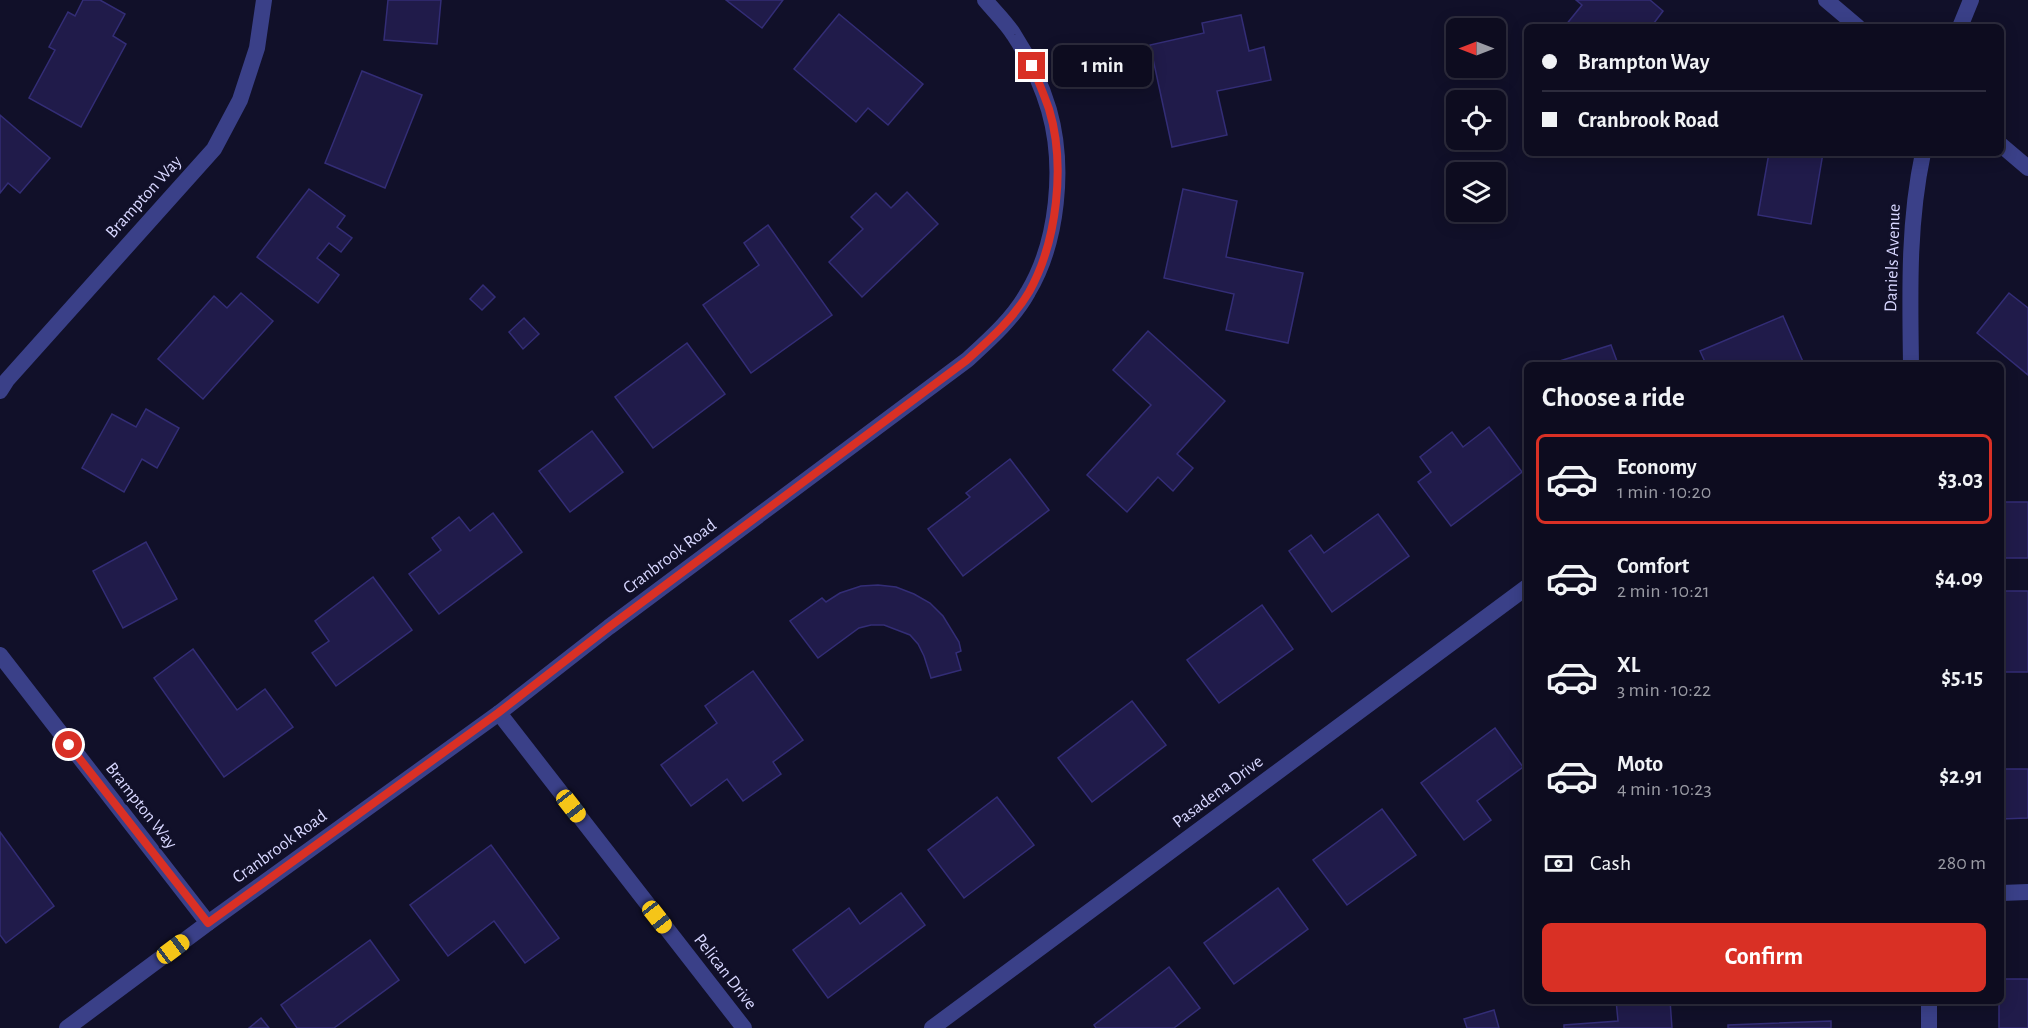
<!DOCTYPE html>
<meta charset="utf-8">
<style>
:root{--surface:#0d0c1f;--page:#161528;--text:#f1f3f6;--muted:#9a9ba4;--line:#2d2c3d;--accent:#d93025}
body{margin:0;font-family:"Alegreya Sans",sans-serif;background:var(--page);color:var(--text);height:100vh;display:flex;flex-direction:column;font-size:22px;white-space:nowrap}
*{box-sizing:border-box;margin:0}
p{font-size:20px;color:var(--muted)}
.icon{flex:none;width:33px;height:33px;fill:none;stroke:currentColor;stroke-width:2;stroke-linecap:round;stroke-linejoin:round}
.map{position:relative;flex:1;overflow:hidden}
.sheet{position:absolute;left:1524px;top:362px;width:480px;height:642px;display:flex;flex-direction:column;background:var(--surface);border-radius:9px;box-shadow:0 3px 15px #0003,0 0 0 2px var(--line)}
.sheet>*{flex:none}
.hud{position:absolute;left:1524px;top:24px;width:480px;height:132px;border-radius:9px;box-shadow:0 3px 15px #0003,0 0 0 2px var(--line);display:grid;align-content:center;height:132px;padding:0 18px;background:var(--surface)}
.needle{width:39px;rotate:270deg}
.buttons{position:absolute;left:1446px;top:18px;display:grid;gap:12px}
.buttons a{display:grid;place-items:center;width:60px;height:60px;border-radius:9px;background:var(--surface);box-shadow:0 3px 15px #0003,0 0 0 2px var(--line);font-size:30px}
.end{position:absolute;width:27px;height:27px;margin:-14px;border:8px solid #d93025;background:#fff;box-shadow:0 0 0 3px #fff}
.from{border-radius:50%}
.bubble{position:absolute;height:42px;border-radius:9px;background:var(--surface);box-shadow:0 3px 15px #0003,0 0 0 2px var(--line);font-size:20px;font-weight:700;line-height:42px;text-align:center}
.car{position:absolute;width:18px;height:36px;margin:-18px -9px;border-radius:8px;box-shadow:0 0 4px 2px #0007;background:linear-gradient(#f5c518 24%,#345 0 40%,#f5c518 0 76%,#345 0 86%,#f5c518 0)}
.hud b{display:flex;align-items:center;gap:21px;height:57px;font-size:22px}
.hud b+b{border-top:2px solid var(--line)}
.hud i{width:15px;height:15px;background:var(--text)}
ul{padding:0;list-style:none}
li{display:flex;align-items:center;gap:18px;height:90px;margin:0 12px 9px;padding:0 6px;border:3px solid transparent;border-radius:9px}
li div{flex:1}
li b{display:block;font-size:22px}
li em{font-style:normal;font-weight:700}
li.current{border-color:var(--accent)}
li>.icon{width:54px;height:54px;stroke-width:1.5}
h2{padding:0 18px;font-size:27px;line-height:72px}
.pay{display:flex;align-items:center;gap:15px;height:66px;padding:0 18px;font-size:22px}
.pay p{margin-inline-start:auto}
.action{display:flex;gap:12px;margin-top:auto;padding:12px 18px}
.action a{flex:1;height:69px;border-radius:9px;background:var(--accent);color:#fff;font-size:24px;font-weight:700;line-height:69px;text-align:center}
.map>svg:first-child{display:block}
</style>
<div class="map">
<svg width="2028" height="1028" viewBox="0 0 2028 1028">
<rect width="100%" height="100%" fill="#111029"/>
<g fill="#201b4a" stroke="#332d76" stroke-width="1.5">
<polygon points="83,0 100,0 125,14 113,36 126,44 81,127 29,98 55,50 49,47 68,12 75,16"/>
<polygon points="388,0 441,0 437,44 384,40"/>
<polygon points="726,0 783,0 762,28"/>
<polygon points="1576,0 1650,0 1663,11 1651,27 1567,27 1565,26 1582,5"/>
<polygon points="839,14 923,84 888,125 868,108 856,122 794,69"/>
<polygon points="1241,15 1249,51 1264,47 1271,80 1217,91 1227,135 1172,147 1150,45 1204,33 1202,23"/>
<polygon points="362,71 422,95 385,188 325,163"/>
<polygon points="0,115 50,158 20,193 8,183 0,193"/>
<polygon points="1769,153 1823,153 1811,224 1758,215"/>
<polygon points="309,189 345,216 337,227 352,238 341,252 329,243 317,258 339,275 318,303 257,257"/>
<polygon points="1183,189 1237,201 1226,257 1303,273 1288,343 1226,330 1234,294 1164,278"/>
<polygon points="907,192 938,224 862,297 829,262 863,229 851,217 876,193 891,208"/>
<polygon points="768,225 832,315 751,373 703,305 759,265 744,243"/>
<polygon points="483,285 495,297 482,310 470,299"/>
<polygon points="241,293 273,321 203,399 158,359 214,296 227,308"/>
<polygon points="2009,293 2028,308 2028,375 1977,333"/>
<polygon points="1783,316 1804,364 1706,364 1700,351"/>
<polygon points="524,318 539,334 523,349 509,332"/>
<polygon points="1148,331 1225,401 1177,454 1193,468 1173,491 1158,477 1127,512 1087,475 1151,405 1113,370"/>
<polygon points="687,343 725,394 653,448 615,397"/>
<polygon points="1611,345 1618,364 1550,364"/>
<polygon points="146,409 179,428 157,468 142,459 124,492 82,468 112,414 136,427"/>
<polygon points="1489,427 1522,472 1451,526 1418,482 1431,472 1420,457 1452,432 1463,447"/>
<polygon points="592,431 623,472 570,512 539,471"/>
<polygon points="1010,459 1049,510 963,576 928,529 970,497 966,493"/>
<rect x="2001" y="502" width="27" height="56"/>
<polygon points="493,513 522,552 439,614 409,574 441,550 432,538 459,517 470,531"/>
<polygon points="1378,514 1409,556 1332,612 1289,551 1311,535 1324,553"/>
<polygon points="146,542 177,599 123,628 93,571"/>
<polygon points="373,577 412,630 336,686 312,653 329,641 315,621"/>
<polygon points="878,585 896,587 914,594 930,603 943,616 959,642 961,651 956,653 961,670 931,678 924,656 918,644 910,635 884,625 871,625 859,628 818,658 790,621 822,598 826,602 840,593 861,586"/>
<rect x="2001" y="591" width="27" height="81"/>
<polygon points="1262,605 1293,649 1219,703 1187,660"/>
<polygon points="193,649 237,710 265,689 293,727 224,777 154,678"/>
<polygon points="753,671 803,740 773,762 781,774 743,801 727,779 691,806 661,765 717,723 705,706"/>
<polygon points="1132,701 1166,745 1092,802 1058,758"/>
<polygon points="1495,728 1523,767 1477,801 1491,820 1464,840 1421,783"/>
<polygon points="2001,769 2028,769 2028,818 2001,819"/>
<polygon points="997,797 1034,845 964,898 928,850"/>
<polygon points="1382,809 1416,855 1347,905 1313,860"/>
<polygon points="0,832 54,906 6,943 0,935"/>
<polygon points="491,845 559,938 525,963 494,921 448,956 410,905"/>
<polygon points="1278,888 1308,929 1234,984 1204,943"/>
<polygon points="901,893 925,925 828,998 793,950 849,908 860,924"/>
<polygon points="370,940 399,980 334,1028 297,1028 281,1005"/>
<polygon points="1169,967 1200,1008 1174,1028 1096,1028 1094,1025"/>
<polygon points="2001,979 2028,979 2028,1028 1999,1028 1999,1000 2001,1000"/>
<polygon points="1616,1000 1670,1000 1672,1028 1564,1028 1564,1025 1618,1021"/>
<polygon points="1494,1010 1499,1028 1467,1028 1464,1019"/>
<polygon points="261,1018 269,1028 249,1028"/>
<polygon points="1831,1021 1831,1028 1728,1028 1728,1025"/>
</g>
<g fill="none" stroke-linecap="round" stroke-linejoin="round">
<g stroke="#3a4088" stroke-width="16">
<polyline points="1826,0 1858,27"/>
<polyline points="1960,27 1971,0"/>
<polyline points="2001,145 2028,168"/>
<path d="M1911,364C1910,293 1908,223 1923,153"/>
<polyline points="0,391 7,380 214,149 240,100 257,48 264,0"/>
<polyline points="0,655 208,923"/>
<polyline points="499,713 744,1028"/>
<polyline points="2001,893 2028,892"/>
<polyline points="1929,1000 1929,1028"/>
<path d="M67,1028L208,923L499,713L609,627L967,360C989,340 1013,319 1028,292C1058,242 1065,166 1049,110C1041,83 1029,58 1014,35C1006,22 994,11 985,0"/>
<polyline points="932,1028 1527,587"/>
</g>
</g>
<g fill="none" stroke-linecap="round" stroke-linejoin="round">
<path stroke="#d93025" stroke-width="8" d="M69,745L208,923L498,713L609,627L967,360C989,340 1013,319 1029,292C1057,242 1066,165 1049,109C1044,95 1038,80 1032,66"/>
</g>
<g text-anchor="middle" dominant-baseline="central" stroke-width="6" stroke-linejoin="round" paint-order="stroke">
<g font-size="18" fill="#d8d7ff" stroke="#111029">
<text transform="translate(144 197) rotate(-48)">Brampton Way</text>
<text transform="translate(1893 258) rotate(-88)">Daniels Avenue</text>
<text transform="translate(670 557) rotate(-37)">Cranbrook Road</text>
<text transform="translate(1218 792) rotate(-37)">Pasadena Drive</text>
<text transform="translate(141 806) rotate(52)">Brampton Way</text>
<text transform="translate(280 847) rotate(-36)">Cranbrook Road</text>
<text transform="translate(725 972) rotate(52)">Pelican Drive</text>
</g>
</g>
</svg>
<div class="buttons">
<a><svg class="needle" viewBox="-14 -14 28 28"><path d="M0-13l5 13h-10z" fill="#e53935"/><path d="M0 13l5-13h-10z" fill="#9a9ba4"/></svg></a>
<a><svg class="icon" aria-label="locate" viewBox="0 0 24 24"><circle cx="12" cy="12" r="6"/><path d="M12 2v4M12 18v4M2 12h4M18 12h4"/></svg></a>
<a><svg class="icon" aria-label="layers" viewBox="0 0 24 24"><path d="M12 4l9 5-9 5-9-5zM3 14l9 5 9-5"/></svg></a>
</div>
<i class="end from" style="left:69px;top:745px"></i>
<i class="end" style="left:1032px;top:66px"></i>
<div class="bubble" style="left:1053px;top:45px;width:99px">1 min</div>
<i class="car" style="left:571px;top:806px;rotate:142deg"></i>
<i class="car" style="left:657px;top:917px;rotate:142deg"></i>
<i class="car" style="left:173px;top:949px;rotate:53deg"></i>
<div class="hud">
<b><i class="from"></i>Brampton Way</b>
<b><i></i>Cranbrook Road</b>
</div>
<section class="sheet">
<h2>Choose a ride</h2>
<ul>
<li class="current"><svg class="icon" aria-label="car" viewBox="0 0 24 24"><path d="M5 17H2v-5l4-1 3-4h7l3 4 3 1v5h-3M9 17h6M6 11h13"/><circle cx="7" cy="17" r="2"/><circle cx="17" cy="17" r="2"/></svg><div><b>Economy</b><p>1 min · 10:20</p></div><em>$3.03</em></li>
<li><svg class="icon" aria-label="car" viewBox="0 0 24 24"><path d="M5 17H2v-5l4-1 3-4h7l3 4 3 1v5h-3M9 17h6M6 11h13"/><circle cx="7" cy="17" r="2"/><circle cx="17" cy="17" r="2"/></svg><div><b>Comfort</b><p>2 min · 10:21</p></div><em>$4.09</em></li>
<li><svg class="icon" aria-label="car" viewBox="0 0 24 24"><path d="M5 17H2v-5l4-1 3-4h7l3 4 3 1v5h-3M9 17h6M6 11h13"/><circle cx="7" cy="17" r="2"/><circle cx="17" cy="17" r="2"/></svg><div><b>XL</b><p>3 min · 10:22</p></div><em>$5.15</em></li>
<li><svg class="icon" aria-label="car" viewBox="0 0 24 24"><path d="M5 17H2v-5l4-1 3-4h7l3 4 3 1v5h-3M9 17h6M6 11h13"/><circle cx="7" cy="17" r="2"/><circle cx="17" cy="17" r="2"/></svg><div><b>Moto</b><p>4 min · 10:23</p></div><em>$2.91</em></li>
</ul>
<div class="pay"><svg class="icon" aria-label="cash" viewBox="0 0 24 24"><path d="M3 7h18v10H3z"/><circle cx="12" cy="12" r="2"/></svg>Cash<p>280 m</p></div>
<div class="action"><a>Confirm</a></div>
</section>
</div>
